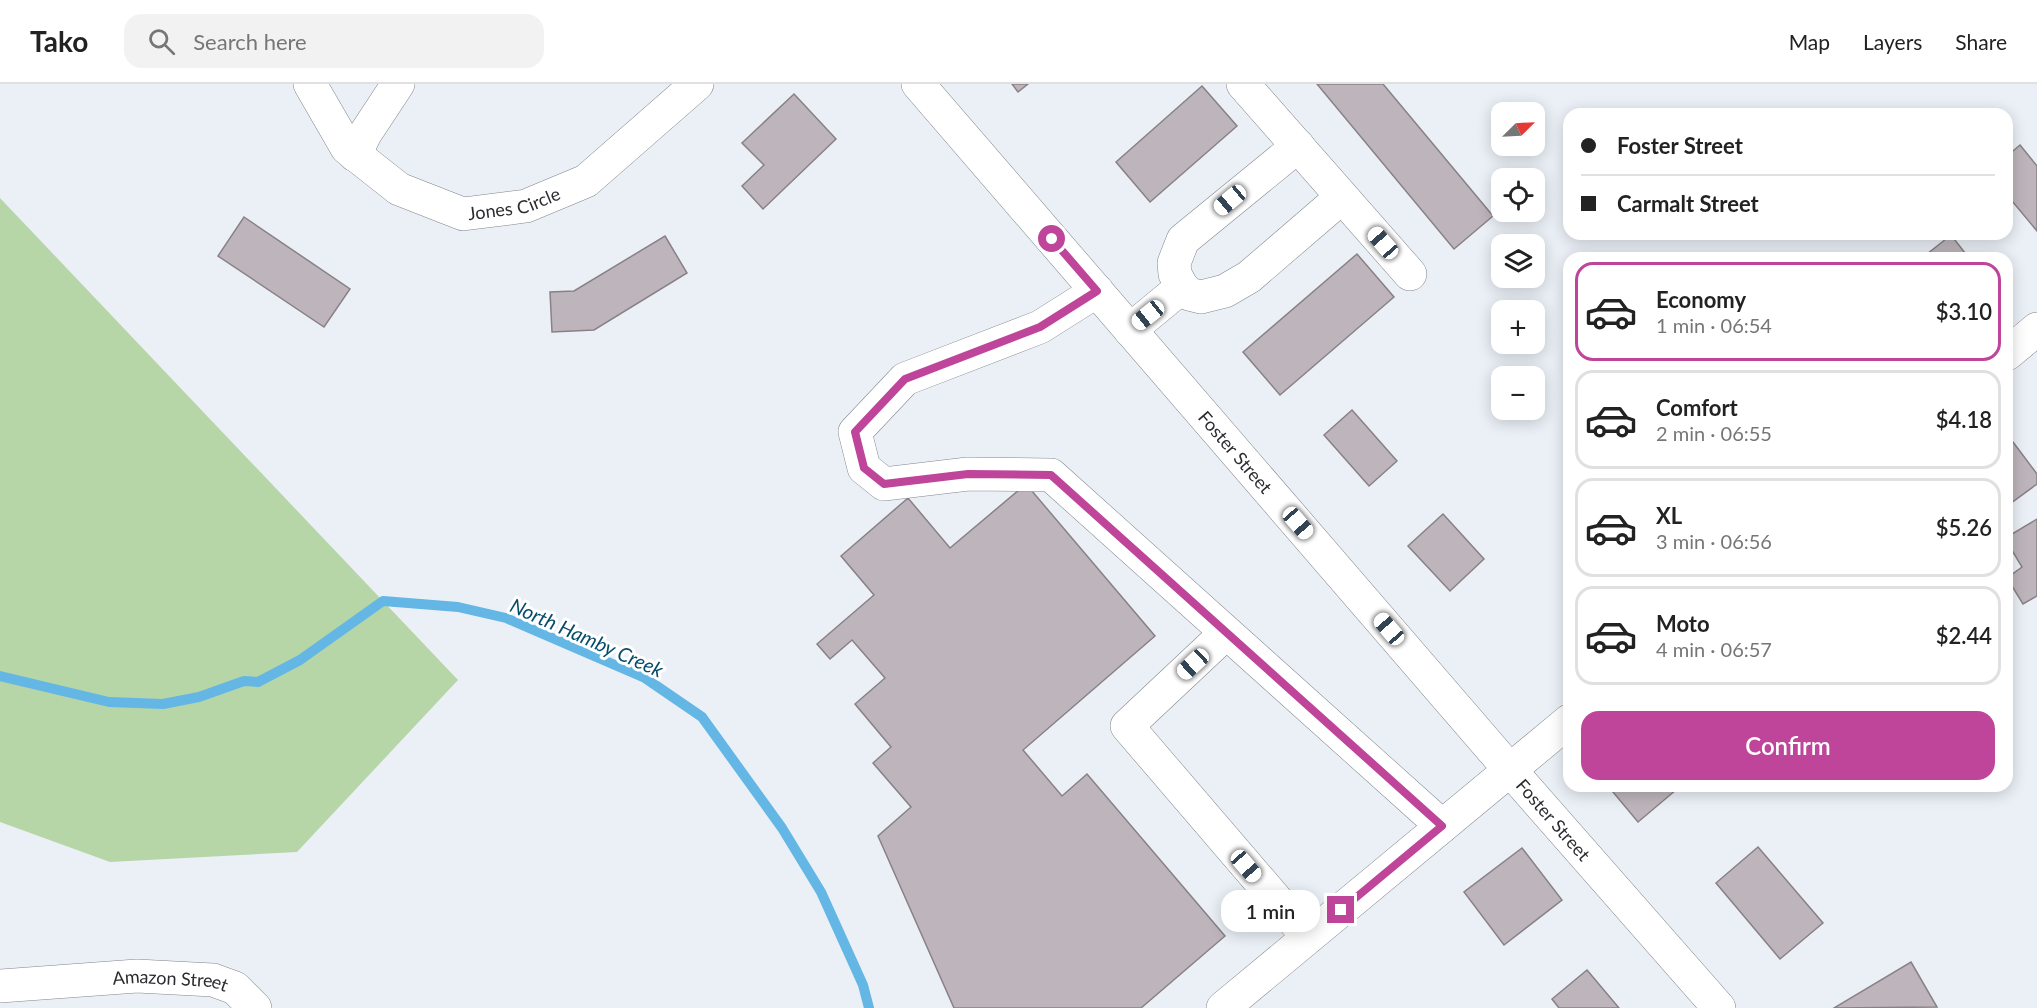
<!DOCTYPE html>
<meta charset="utf-8">
<style>
:root{--surface:#fff;--page:#f2f2f2;--text:#222;--muted:#767676;--line:#e0e0e0;--accent:#be4599}
body{margin:0;font-family:Lato,sans-serif;background:var(--page);color:var(--text);height:100vh;display:flex;flex-direction:column;font-size:22px;white-space:nowrap}
*{box-sizing:border-box;margin:0}
p{font-size:20px;color:var(--muted)}
.icon{flex:none;width:33px;height:33px;fill:none;stroke:currentColor;stroke-width:2;stroke-linecap:round;stroke-linejoin:round}
.map{position:relative;flex:1;overflow:hidden}
.side{position:absolute;left:1563px;top:168px;width:450px;height:540px;display:flex;flex-direction:column;background:var(--surface);border-radius:18px;box-shadow:0 3px 15px #0003}
.side>*{flex:none}
.top-card{position:absolute;left:1563px;top:24px;width:450px;height:132px;border-radius:18px;box-shadow:0 3px 15px #0003;display:grid;align-content:center;height:132px;padding:0 18px;background:var(--surface)}
.needle{width:39px;rotate:66deg}
.controls{position:absolute;left:1491px;top:18px;display:grid;gap:12px}
.controls a{display:grid;place-items:center;width:54px;height:54px;border-radius:12px;background:var(--surface);box-shadow:0 3px 15px #0003;font-size:30px}
.end{position:absolute;width:27px;height:27px;margin:-14px;border:8px solid #be4599;background:#fff;box-shadow:0 0 0 3px #fff}
.from{border-radius:50%}
.bubble{position:absolute;height:42px;border-radius:18px;background:var(--surface);box-shadow:0 3px 15px #0003;font-size:20px;font-weight:600;line-height:42px;text-align:center}
.car{position:absolute;width:18px;height:36px;margin:-18px -9px;border-radius:8px;box-shadow:0 0 4px 2px #0007;background:linear-gradient(#fff 24%,#345 0 40%,#fff 0 76%,#345 0 86%,#fff 0)}
.top-card b{display:flex;align-items:center;gap:21px;height:57px;font-size:22px}
.top-card b+b{border-top:2px solid var(--line)}
.top-card i{width:15px;height:15px;background:var(--text)}
ul{padding:10px 0 0;list-style:none}
li{display:flex;align-items:center;gap:18px;height:99px;margin:0 12px 9px;padding:0 6px;border:3px solid var(--line);border-radius:18px}
li div{flex:1}
li b{display:block;font-size:22px}
li em{font-style:normal;font-weight:600}
li.current{border-color:var(--accent)}
li>.icon{width:54px;height:54px;stroke-width:1.5}
.action{display:flex;gap:12px;margin-top:auto;padding:12px 18px}
.action a{flex:1;height:69px;border-radius:18px;background:var(--accent);color:#fff;font-size:24px;font-weight:600;line-height:69px;text-align:center}
header{display:flex;align-items:center;gap:36px;box-sizing:border-box;height:84px;padding:0 30px;background:var(--surface);border-bottom:2px solid var(--line)}
header strong{font-size:28px}
nav{display:flex;gap:33px;margin-inline-start:auto;font-size:21px}
.search{width:420px;height:54px;background:var(--page);display:flex;align-items:center;gap:15px;box-sizing:border-box;padding:0 21px;border-radius:18px;color:var(--muted);font-size:22px}
.map>svg:first-child{display:block}
</style>
<header>
<strong>Tako</strong>
<div class="search"><svg class="icon" aria-label="search" viewBox="0 0 24 24"><circle cx="10" cy="10" r="6"/><path d="M15 15l6 6"/></svg>Search here</div>
<nav><a>Map</a><a>Layers</a><a>Share</a></nav>
</header>
<div class="map">
<svg width="2037" height="924" viewBox="0 0 2037 924">
<rect width="100%" height="100%" fill="#ebf0f7"/>
<polygon fill="#b7d6a7" points="0,114 458,596 297,768 110,778 0,738"/>
<g fill="none" stroke-linecap="round" stroke-linejoin="round">
<polyline stroke="#64b7e5" stroke-width="10" points="0,592 109,618 163,620 199,613 244,597 258,598 300,576 383,517 458,523 506,534 645,594 702,633 782,744 821,808 863,901 869,924"/>
</g>
<g fill="#bdb5bb" stroke="#888186" stroke-width="1.5">
<polygon points="1012,0 1028,0 1018,8"/>
<polygon points="1317,0 1383,0 1493,132 1454,165"/>
<polygon points="1202,2 1237,42 1150,118 1116,78"/>
<polygon points="794,10 836,55 763,125 742,102 764,81 742,59"/>
<polygon points="2020,61 2037,82 2037,147 2007,111 2007,72"/>
<polygon points="244,133 350,205 324,243 218,172"/>
<polygon points="1951,151 1969,174 1922,174"/>
<polygon points="665,152 687,189 594,246 552,248 550,208 574,207"/>
<polygon points="1357,170 1394,213 1280,311 1243,268"/>
<polygon points="1352,326 1397,377 1369,402 1324,351"/>
<polygon points="2013,358 2037,390 2037,400 2007,422 2007,362"/>
<polygon points="1026,400 1155,552 1023,666 1062,712 1087,690 1225,852 1141,924 954,924 878,752 911,723 873,679 891,663 855,620 885,594 852,556 830,575 817,560 874,511 841,472 908,414 950,464"/>
<polygon points="1443,430 1484,475 1450,507 1408,462"/>
<polygon points="2037,435 2037,512 2023,520 2007,494 2022,483 2007,458 2007,453"/>
<polygon points="1608,702 1673,702 1676,706 1638,738"/>
<polygon points="1758,763 1823,839 1780,875 1716,799"/>
<polygon points="1522,764 1562,816 1504,861 1464,808"/>
<polygon points="1911,878 1937,923 1834,924"/>
<polygon points="1587,886 1619,924 1559,924 1552,915"/>
</g>
<g fill="none" stroke-linecap="round" stroke-linejoin="round">
<defs>
<g id="minor">
<path id="s1" d="M310,0L347,64L399,105L463,130L526,122L586,97L697,0"/>
<path id="s2" d="M918,0L1510,686L1719,924"/>
<polyline points="1243,0 1410,190"/>
<polyline points="1298,62 1183,156 1174,179 1175,190 1182,203 1189,210 1201,213 1225,207 1249,193 1342,113"/>
<polyline points="355,71 365,50 398,0"/>
<polyline points="1097,207 1040,243 905,295 855,348 864,384 884,400 968,390 1051,391 1442,742"/>
<polyline points="1130,246 1182,203"/>
<polyline points="2007,270 2037,245"/>
<polyline points="1226,549 1127,642 1308,853"/>
<path id="s3" d="M0,902L137,892L213,896L235,904L255,924"/>
<polyline points="1223,924 1569,637"/>
</g>
</defs>
<use href="#minor" stroke="#82868c" stroke-width="34"/>
<use href="#minor" stroke="#fff" stroke-width="33"/>
</g>
<g fill="none" stroke-linecap="round" stroke-linejoin="round">
<polyline stroke="#be4599" stroke-width="8" points="1052,155 1097,207 1040,243 905,295 855,348 864,384 884,400 968,390 1051,391 1442,742 1341,826"/>
</g>
<g text-anchor="middle" dominant-baseline="central" stroke-width="6" stroke-linejoin="round" paint-order="stroke">
<g font-size="18" fill="#2b2c2f" stroke="#fff">
<text stroke="none"><textPath href="#s1" startOffset="261">Jones Circle</textPath></text>
<text stroke="none"><textPath href="#s2" startOffset="486">Foster Street</textPath></text>
<text stroke="none"><textPath href="#s2" startOffset="972">Foster Street</textPath></text>
<text stroke="none"><textPath href="#s3" startOffset="171">Amazon Street</textPath></text>
</g>
<g font-size="20" font-style="italic" fill="#064d6c" stroke="#fff">
<text transform="translate(587 553) rotate(24)">North Hamby Creek</text>
</g>
</g>
</svg>
<div class="controls">
<a><svg class="needle" viewBox="-14 -14 28 28"><path d="M0-13l5 13h-10z" fill="#e53935"/><path d="M0 13l5-13h-10z" fill="#767676"/></svg></a>
<a><svg class="icon" aria-label="locate" viewBox="0 0 24 24"><circle cx="12" cy="12" r="6"/><path d="M12 2v4M12 18v4M2 12h4M18 12h4"/></svg></a>
<a><svg class="icon" aria-label="layers" viewBox="0 0 24 24"><path d="M12 4l9 5-9 5-9-5zM3 14l9 5 9-5"/></svg></a>
<a>+</a>
<a>−</a>
</div>
<i class="end from" style="left:1052px;top:155px"></i>
<i class="end" style="left:1341px;top:826px"></i>
<div class="bubble" style="left:1221px;top:806px;width:99px">1 min</div>
<i class="car" style="left:1230px;top:116px;rotate:230deg"></i>
<i class="car" style="left:1383px;top:159px;rotate:319deg"></i>
<i class="car" style="left:1148px;top:231px;rotate:231deg"></i>
<i class="car" style="left:1298px;top:439px;rotate:139deg"></i>
<i class="car" style="left:1389px;top:545px;rotate:319deg"></i>
<i class="car" style="left:1193px;top:580px;rotate:227deg"></i>
<i class="car" style="left:1246px;top:782px;rotate:139deg"></i>
<div class="top-card">
<b><i class="from"></i>Foster Street</b>
<b><i></i>Carmalt Street</b>
</div>
<section class="side">
<ul>
<li class="current"><svg class="icon" aria-label="car" viewBox="0 0 24 24"><path d="M5 17H2v-5l4-1 3-4h7l3 4 3 1v5h-3M9 17h6M6 11h13"/><circle cx="7" cy="17" r="2"/><circle cx="17" cy="17" r="2"/></svg><div><b>Economy</b><p>1 min · 06:54</p></div><em>$3.10</em></li>
<li><svg class="icon" aria-label="car" viewBox="0 0 24 24"><path d="M5 17H2v-5l4-1 3-4h7l3 4 3 1v5h-3M9 17h6M6 11h13"/><circle cx="7" cy="17" r="2"/><circle cx="17" cy="17" r="2"/></svg><div><b>Comfort</b><p>2 min · 06:55</p></div><em>$4.18</em></li>
<li><svg class="icon" aria-label="car" viewBox="0 0 24 24"><path d="M5 17H2v-5l4-1 3-4h7l3 4 3 1v5h-3M9 17h6M6 11h13"/><circle cx="7" cy="17" r="2"/><circle cx="17" cy="17" r="2"/></svg><div><b>XL</b><p>3 min · 06:56</p></div><em>$5.26</em></li>
<li><svg class="icon" aria-label="car" viewBox="0 0 24 24"><path d="M5 17H2v-5l4-1 3-4h7l3 4 3 1v5h-3M9 17h6M6 11h13"/><circle cx="7" cy="17" r="2"/><circle cx="17" cy="17" r="2"/></svg><div><b>Moto</b><p>4 min · 06:57</p></div><em>$2.44</em></li>
</ul>
<div class="action"><a>Confirm</a></div>
</section>
</div>
